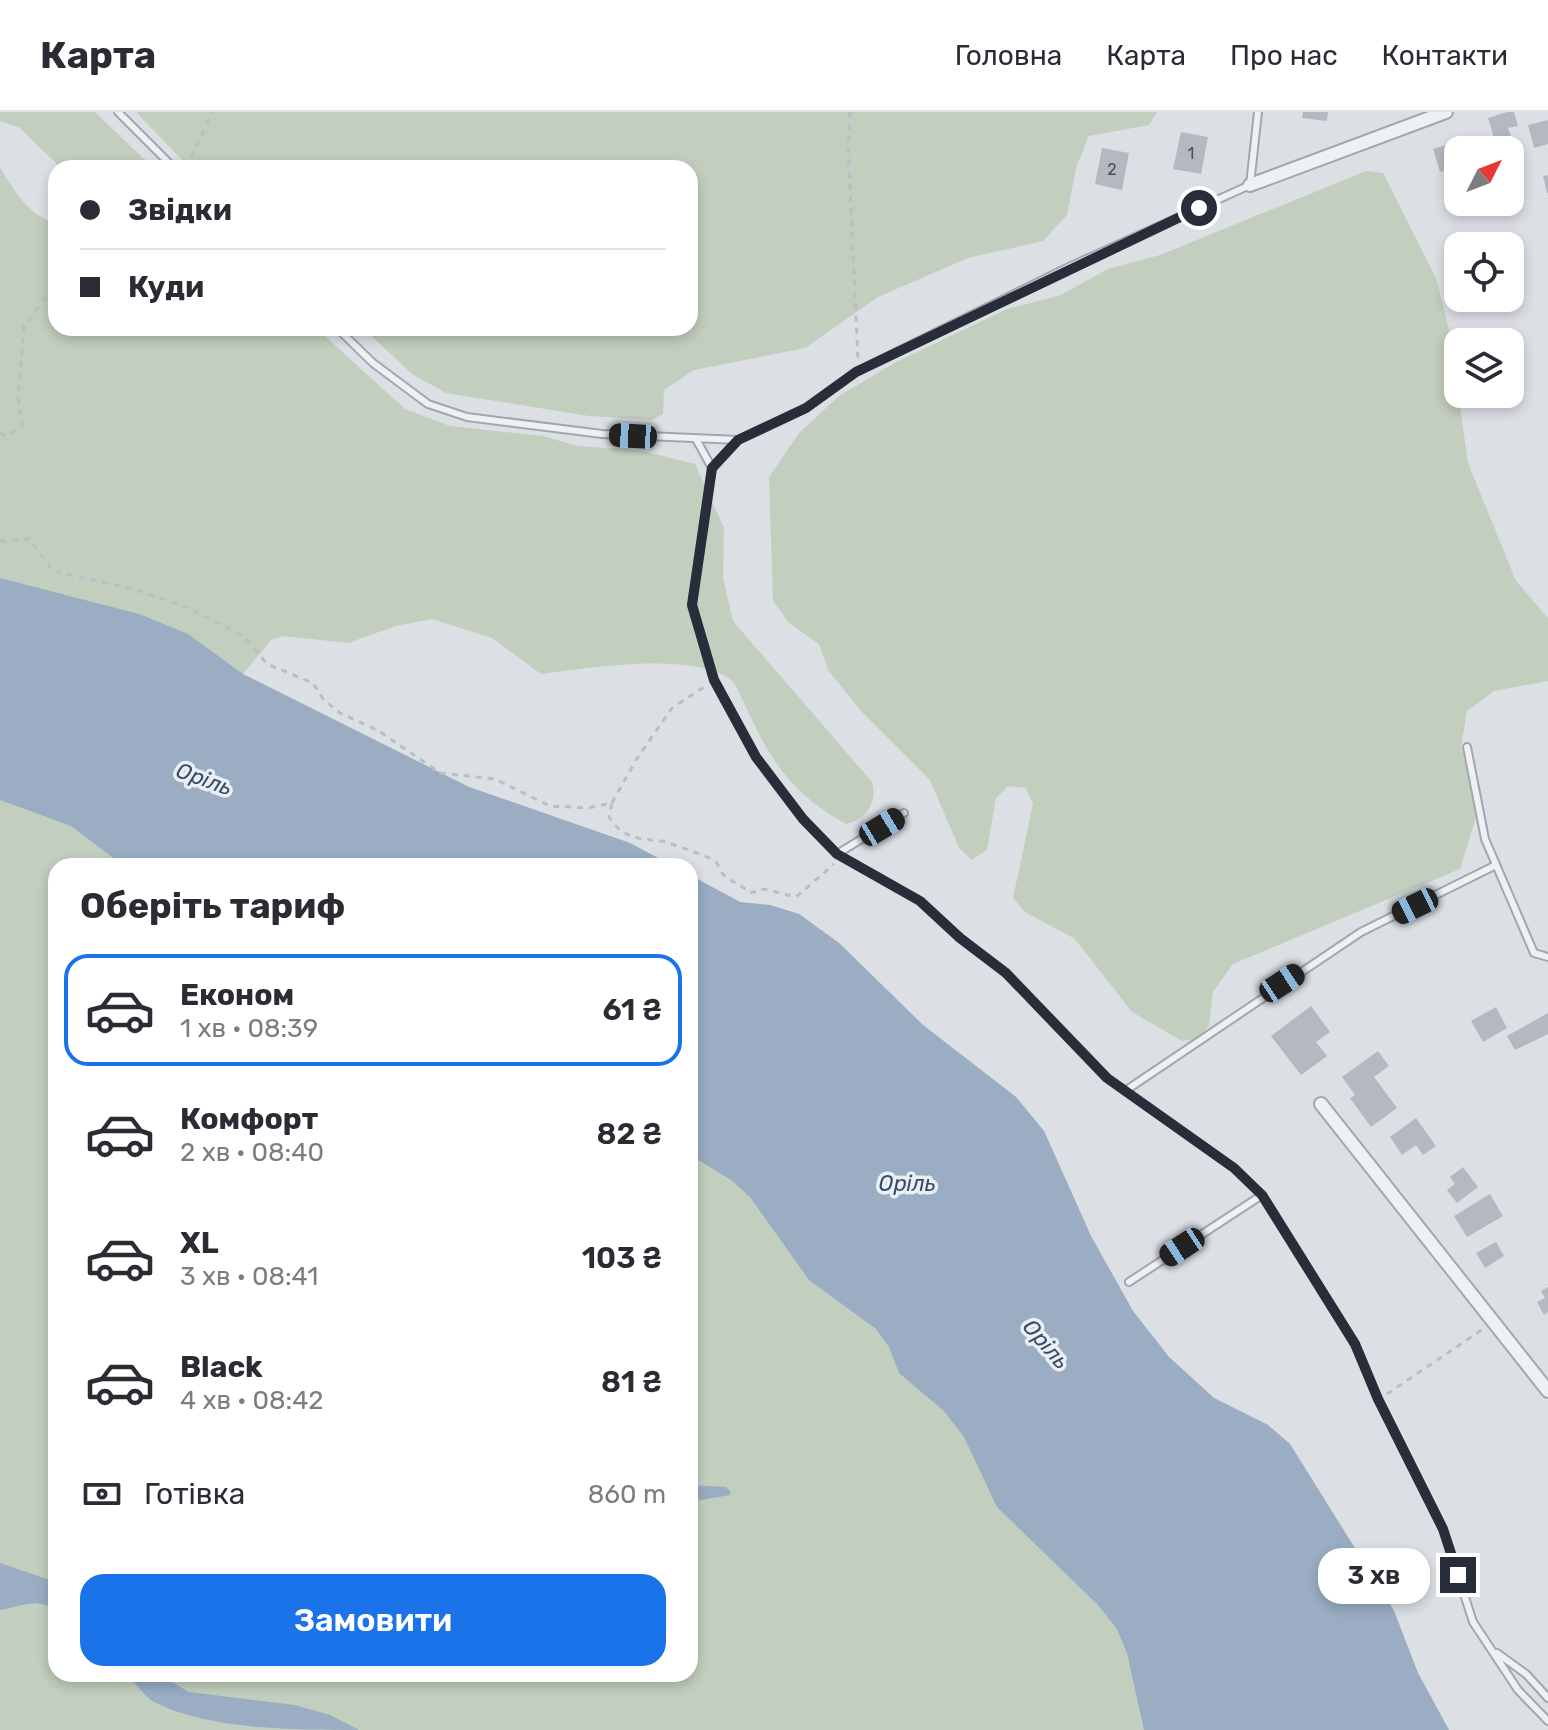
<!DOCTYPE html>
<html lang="uk">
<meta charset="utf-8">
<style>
:root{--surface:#fff;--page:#f2f2f3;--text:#2b2b33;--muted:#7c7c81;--line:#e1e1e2;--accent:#1a73e8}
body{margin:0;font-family:Rubik,sans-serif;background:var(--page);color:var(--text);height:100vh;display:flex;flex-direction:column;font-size:30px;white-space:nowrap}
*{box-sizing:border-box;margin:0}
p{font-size:26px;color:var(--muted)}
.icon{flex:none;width:44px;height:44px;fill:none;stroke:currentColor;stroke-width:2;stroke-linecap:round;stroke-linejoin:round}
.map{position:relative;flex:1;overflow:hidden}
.drawer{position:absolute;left:48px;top:746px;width:650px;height:824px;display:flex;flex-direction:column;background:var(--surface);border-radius:24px;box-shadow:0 4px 12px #0003}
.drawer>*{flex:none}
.guide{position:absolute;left:48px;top:48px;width:650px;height:176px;border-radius:24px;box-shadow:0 4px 12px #0003;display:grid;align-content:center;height:176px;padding:0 32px;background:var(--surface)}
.needle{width:52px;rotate:48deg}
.buttons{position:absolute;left:1444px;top:24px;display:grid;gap:16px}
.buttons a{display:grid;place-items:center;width:80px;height:80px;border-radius:16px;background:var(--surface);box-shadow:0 4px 12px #0003;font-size:40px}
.end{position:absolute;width:36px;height:36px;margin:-18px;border:10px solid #272e3a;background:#fff;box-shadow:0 0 0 4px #fff}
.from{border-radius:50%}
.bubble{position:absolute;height:56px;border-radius:24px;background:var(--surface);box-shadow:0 4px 12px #0003;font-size:26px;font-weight:600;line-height:56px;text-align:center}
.car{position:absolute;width:24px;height:48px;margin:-24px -12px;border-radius:10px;box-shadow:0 0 6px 2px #0007;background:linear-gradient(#222 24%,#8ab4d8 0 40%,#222 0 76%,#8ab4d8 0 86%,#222 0)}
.guide b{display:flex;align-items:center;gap:28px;height:76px;font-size:30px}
.guide b+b{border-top:2px solid var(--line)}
.guide i{width:20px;height:20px;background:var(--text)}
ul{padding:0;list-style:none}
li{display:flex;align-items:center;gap:24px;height:112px;margin:0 16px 12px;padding:0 16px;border:4px solid transparent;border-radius:24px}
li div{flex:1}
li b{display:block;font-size:30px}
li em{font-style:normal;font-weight:600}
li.selected{border-color:var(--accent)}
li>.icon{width:72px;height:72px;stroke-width:1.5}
h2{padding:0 32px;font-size:36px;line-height:96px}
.pay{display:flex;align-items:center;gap:20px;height:88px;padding:0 32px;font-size:30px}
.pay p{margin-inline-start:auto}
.button{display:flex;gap:16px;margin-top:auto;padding:16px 32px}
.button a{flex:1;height:92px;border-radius:24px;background:var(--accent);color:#fff;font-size:32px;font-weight:600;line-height:92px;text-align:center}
header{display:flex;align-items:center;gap:48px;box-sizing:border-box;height:112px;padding:0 40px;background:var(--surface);border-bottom:2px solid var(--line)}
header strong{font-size:38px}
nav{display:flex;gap:44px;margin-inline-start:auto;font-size:28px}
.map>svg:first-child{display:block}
</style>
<header>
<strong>Карта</strong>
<nav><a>Головна</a><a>Карта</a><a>Про нас</a><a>Контакти</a></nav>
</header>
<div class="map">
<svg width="1548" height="1618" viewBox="0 0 1548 1618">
<rect width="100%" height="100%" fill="#dce0e5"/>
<g fill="#c2cebe">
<polygon points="0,0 95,0 153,56 61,56 20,16 0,9"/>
<polygon points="136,0 1157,0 1149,13 1089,24 1076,56 1067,103 1043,129 968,146 878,185 805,236 694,258 664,278 663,302 652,308 589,304 446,281 412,262 363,216 690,216 690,56 190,56"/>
<path d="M0,55C15,80 28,103 56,111V216H316L405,297L450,314L543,324L577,334L638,338L695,352L724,416L723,465L733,509L872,670C878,690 866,708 846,712C779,674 766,637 734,570C697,538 588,556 541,562L492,526L432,507L396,514L348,531L284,524L271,528L243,562L469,675L630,731L673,754H56V1562H690V763L740,790L770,793L799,802L839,831L923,913L1016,985L1044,1019L1091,1124L1133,1199L1169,1245L1214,1286L1268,1313L1290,1332L1394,1499L1418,1561L1449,1618H0Z"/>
<polygon points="1366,59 1383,61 1436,166 1449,217 1468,351 1516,469 1548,506 1548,569 1494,579 1467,599 1461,635 1479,696 1460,757 1233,852 1213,880 1209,913 1199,926 1182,929 1132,900 1075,827 1025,800 1013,786 1033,692 1026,676 1008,674 996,686 987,738 972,748 959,736 930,668 862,600 828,558 819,532 789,511 773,489 769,365 799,321 839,284 896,250 1007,197 1061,183 1108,157 1160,143"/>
</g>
<g fill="#9aadc3">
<polygon points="0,466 139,502 188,522 243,562 469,675 630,731 673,754 124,754 71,714 0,688"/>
<polygon points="690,763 740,790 770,793 799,802 839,831 923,913 1016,985 1044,1019 1091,1124 1133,1199 1169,1245 1214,1286 1268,1313 1290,1332 1394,1499 1418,1561 1449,1618 1144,1618 1127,1541 1117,1517 1098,1493 997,1395 964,1325 944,1299 899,1261 889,1235 876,1217 809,1168 750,1085 731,1068 690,1043"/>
<polygon points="690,1373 726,1375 731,1380 730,1383 690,1390"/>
<path d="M0,1451L56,1470V1498C37,1485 20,1495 0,1498Z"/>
<path d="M127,1562H158L189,1580L295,1593L330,1603L359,1618C293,1618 208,1618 152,1589C143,1582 135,1571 127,1562Z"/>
</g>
<g fill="#b4b9c1">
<polygon points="1303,0 1328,0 1327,9 1302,6"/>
<polygon points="1507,0 1514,0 1518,14 1508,16 1511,24 1495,29 1488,6"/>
<polygon points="1548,8 1548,32 1534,36 1528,13"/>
<polygon points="1181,20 1208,25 1201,62 1173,57"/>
<polygon points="1449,32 1456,55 1440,60 1433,37"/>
<polygon points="1102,36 1129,41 1122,78 1095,72"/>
<polygon points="1548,63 1548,81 1547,81 1543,64"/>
<polygon points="1311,894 1330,920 1316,930 1327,944 1301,963 1271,924"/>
<polygon points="1496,895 1507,916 1483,930 1471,909"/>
<polygon points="1548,901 1548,922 1515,938 1507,924"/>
<polygon points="1378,939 1389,954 1374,965 1397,996 1371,1015 1350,986 1355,983 1342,965"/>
<polygon points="1416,1006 1436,1034 1423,1043 1416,1033 1402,1043 1390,1025"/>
<polygon points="1463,1055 1478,1075 1457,1091 1447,1078 1455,1072 1450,1065"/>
<polygon points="1490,1082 1503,1104 1467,1125 1454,1104"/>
<polygon points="1496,1130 1504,1144 1485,1156 1476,1141"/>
<polygon points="1548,1175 1548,1200 1544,1203 1537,1190 1545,1186 1541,1179"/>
</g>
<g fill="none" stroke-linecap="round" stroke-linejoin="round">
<defs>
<g id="lane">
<polyline points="118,0 174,56"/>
<polyline points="337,216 373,251 428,292 467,305 602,322 738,328 806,296 856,260 1071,154 1250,73 1258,0"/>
<polyline points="696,327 712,356 692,493 714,568 756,645 803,707 837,742 920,789 960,826 1006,861 1107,966 1234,1056 1262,1083 1355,1232 1378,1287 1443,1417 1473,1510 1518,1578 1548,1609"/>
<polyline points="712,356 738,328"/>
<polyline points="1467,635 1485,727 1534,841 1548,845"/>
<polyline points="837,742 904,701"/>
<polyline points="1125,979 1361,820 1496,753"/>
<polyline points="1129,1170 1262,1083"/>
<polyline points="1497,1541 1526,1562 1548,1586"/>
</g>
<g id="street">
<polyline points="1250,73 1446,0"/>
<polyline points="1321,992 1548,1279"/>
</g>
</defs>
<use href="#lane" stroke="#a2a7ae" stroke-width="10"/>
<use href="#street" stroke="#a2a7ae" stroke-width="16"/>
<g stroke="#bbbec4" stroke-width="3" stroke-dasharray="6 6" stroke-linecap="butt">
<polyline points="850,0 848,34 858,248"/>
<polyline points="186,56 212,0"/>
<polyline points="0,321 7,324 22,313 18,283 24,214 56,171"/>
<path d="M0,429L30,427L53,459L137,478L189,496L220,512L245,525L267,552L313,571L323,587L340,601L379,619L440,661L495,667L550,694L588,696L612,691L609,705C622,726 639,727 662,729C667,730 709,745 714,748C719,752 720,760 725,764C733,771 742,773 750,781L764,777L796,785L834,752"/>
<polyline points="612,691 636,648 672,596 704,575"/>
<polyline points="1387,1282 1483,1217"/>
</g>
<use href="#lane" stroke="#eff0f4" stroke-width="6"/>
<use href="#street" stroke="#eff0f4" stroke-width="12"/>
</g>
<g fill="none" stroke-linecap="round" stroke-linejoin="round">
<polyline stroke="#272e3a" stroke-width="10" points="1199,96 856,260 806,296 738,328 712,356 692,493 714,568 756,645 803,707 837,742 920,789 960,826 1006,861 1107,966 1234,1056 1262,1083 1355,1232 1378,1287 1443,1417 1458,1463"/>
</g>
<g text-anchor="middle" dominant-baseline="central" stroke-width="7" stroke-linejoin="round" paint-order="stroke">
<g font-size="16" fill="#4a515c">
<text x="1191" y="41">1</text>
<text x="1112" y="57">2</text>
</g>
<g font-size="22" font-style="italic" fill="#354c6b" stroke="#ebeff3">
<text transform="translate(204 667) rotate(20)">Оріль</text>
<text x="907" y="1071">Орiль</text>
<text transform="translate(1046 1232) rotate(49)">Оріль</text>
</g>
</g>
</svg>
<div class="buttons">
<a><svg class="needle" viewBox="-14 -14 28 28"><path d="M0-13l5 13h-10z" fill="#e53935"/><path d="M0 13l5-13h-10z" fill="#7c7c81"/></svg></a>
<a><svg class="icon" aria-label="locate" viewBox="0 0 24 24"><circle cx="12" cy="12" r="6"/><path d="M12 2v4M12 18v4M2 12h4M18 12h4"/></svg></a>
<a><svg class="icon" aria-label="layers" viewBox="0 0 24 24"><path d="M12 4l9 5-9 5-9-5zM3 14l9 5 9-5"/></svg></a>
</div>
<i class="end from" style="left:1199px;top:96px"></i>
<i class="end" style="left:1458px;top:1463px"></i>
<div class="bubble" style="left:1318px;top:1436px;width:112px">3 хв</div>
<i class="car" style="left:633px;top:324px;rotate:273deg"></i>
<i class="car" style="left:882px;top:715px;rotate:59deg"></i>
<i class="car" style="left:1415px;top:794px;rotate:244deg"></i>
<i class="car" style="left:1282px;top:871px;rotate:57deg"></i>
<i class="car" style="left:1182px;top:1135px;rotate:237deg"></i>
<div class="guide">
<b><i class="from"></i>Звідки</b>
<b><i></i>Куди</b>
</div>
<section class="drawer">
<h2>Оберіть тариф</h2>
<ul>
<li class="selected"><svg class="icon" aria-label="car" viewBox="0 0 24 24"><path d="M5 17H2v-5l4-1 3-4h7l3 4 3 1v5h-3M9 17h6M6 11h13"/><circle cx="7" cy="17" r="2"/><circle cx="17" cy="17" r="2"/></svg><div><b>Економ</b><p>1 хв · 08:39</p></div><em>61 ₴</em></li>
<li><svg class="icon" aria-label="car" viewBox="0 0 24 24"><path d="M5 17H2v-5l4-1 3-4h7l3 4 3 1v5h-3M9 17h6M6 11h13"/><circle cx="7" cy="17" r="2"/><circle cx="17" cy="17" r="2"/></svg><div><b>Комфорт</b><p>2 хв · 08:40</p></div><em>82 ₴</em></li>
<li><svg class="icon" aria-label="car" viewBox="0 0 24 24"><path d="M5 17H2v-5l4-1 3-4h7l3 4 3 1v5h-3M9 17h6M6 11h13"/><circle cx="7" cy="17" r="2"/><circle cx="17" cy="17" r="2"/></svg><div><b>XL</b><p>3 хв · 08:41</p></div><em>103 ₴</em></li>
<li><svg class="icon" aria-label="car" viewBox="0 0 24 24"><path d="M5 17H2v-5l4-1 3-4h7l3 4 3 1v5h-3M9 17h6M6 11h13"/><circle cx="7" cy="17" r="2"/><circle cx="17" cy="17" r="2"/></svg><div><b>Black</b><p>4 хв · 08:42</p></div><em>81 ₴</em></li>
</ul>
<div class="pay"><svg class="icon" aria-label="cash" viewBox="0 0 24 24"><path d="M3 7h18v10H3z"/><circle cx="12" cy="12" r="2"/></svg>Готівка<p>860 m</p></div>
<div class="button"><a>Замовити</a></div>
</section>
</div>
